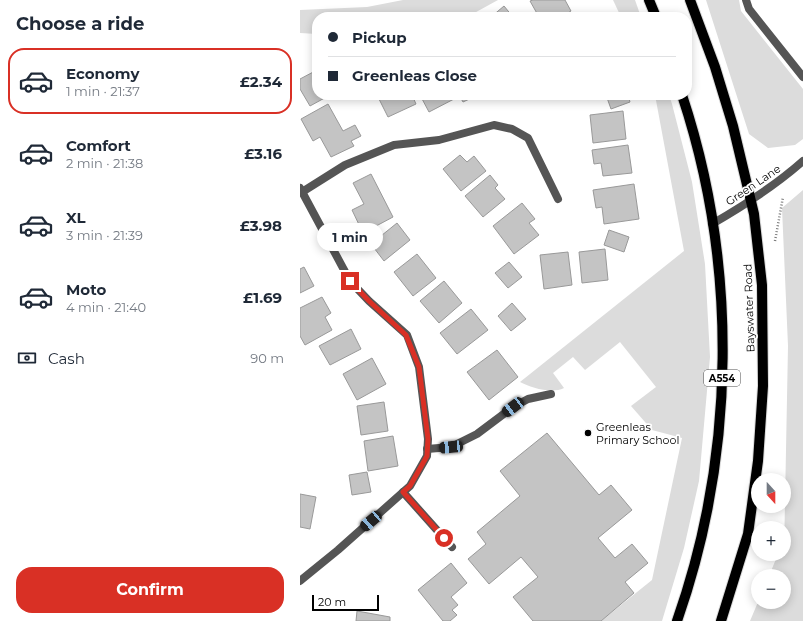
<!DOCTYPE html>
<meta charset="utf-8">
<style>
:root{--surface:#fff;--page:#f2f2f3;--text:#1f2937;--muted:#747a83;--line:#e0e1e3;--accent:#d93025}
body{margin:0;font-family:Montserrat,sans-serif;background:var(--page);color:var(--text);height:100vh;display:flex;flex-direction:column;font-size:15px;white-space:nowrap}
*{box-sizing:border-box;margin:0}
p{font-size:13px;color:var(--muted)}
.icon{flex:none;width:22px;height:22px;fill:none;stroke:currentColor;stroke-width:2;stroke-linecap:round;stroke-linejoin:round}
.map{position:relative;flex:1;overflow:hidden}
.sheet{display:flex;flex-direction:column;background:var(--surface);width:300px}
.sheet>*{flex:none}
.top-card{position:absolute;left:12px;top:12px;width:380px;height:88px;border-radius:16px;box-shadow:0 2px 10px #0003;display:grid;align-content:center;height:88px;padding:0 16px;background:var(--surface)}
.needle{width:26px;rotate:159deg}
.fabs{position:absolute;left:451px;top:473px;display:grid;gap:8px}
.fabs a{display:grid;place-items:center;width:40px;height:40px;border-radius:50%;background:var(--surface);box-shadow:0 2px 10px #0003;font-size:20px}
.scale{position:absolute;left:12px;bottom:10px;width:67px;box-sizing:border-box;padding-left:4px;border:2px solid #000;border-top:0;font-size:11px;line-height:14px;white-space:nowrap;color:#000;-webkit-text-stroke:3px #fff;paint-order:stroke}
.end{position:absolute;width:18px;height:18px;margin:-9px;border:5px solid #d93025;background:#fff;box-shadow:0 0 0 2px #fff}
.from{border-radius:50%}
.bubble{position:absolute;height:28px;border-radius:14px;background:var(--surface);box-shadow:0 2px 10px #0003;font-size:13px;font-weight:700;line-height:28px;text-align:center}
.car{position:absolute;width:12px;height:24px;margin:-12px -6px;border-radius:5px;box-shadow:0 0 3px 1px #0007;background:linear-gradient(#222 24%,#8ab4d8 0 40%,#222 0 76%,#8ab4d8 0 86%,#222 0)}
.top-card b{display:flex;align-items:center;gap:14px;height:38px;font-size:15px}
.top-card b+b{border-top:1px solid var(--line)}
.top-card i{width:10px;height:10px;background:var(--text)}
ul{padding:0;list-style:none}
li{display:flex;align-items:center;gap:12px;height:66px;margin:0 8px 6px;padding:0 8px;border:2px solid transparent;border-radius:16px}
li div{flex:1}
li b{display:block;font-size:15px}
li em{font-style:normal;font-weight:700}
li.on{border-color:var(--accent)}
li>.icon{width:36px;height:36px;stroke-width:1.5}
h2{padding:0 16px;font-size:18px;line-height:48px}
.pay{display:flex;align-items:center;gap:10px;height:44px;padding:0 16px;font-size:15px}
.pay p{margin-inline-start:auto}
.cta{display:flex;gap:8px;margin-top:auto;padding:8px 16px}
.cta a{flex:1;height:46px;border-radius:16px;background:var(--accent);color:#fff;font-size:16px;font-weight:700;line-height:46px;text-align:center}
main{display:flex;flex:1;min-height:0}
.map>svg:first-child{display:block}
</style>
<main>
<section class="sheet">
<h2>Choose a ride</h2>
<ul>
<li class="on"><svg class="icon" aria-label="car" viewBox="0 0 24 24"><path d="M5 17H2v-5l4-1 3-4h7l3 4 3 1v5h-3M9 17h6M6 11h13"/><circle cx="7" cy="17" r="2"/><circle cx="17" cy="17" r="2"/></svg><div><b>Economy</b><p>1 min · 21:37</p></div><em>£2.34</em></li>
<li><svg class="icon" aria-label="car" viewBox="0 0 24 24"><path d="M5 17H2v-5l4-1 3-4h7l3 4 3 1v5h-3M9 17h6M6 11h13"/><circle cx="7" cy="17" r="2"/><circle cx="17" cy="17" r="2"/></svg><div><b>Comfort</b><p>2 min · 21:38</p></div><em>£3.16</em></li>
<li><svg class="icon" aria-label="car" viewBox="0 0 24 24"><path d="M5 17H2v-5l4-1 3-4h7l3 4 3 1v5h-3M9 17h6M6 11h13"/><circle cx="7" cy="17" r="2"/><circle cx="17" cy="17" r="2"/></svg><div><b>XL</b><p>3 min · 21:39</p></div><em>£3.98</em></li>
<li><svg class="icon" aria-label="car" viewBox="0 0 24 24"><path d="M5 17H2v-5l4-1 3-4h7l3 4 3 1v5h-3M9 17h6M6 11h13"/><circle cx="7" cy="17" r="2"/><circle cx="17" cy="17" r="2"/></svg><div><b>Moto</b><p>4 min · 21:40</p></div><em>£1.69</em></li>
</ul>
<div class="pay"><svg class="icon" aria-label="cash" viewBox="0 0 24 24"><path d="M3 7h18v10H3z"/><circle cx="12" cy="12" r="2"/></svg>Cash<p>90 m</p></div>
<div class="cta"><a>Confirm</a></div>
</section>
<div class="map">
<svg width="503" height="621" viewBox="0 0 503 621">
<rect width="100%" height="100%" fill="#fff"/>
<g fill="#dcdcdc">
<polygon points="103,0 198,0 167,17 17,17 17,34 0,33 0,10 67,7"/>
<polygon points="313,0 335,0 341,17 321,17"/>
<polygon points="406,0 439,0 441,11 503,89 503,139 495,145 468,148 449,134"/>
<path d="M355,95H369L372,104L392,182L405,264L410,357L399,481L384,548L362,621H301L352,580L382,438L352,430L331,406L356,387L320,342L285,370L273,357L253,373L264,388C252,394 231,388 220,382L384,251Z"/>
<polygon points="503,190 503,621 450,621 458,602 484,602 484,576 469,576 478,554 484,554 488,346 482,208"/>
</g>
<g fill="#c4c4c4" stroke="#999">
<polygon points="233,0 265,0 271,11 261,17 239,17 230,1"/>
<polygon points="204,6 213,17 191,17"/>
<polygon points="17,70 17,95 30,95 10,106 0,89 0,79"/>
<polygon points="77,95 112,95 116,104 88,117"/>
<polygon points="120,95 152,95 154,99 129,112"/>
<polygon points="159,95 178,95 163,102"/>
<polygon points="306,95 328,95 330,102 311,109"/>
<polygon points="28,104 43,131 55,125 61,136 51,141 54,146 31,157 20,137 13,141 1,119"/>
<polygon points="323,111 326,139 293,143 290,115"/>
<polygon points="328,145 332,173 303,176 301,163 294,164 292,150"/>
<polygon points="160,155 167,162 174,156 186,171 161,191 143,169"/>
<polygon points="71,174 93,217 63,233 52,210 64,204 53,183"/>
<polygon points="190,175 198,185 195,188 205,199 183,217 165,196"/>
<polygon points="334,184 339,219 304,224 302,207 296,208 293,190"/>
<polygon points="222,203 235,219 229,223 239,235 214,254 193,226"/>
<polygon points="97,223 110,240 84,261 71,244"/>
<polygon points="309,230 329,237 324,252 304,245"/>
<polygon points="305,249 308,280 282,283 279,252"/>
<polygon points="268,252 272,285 244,289 240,255"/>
<polygon points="117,254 136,278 113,296 94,272"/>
<polygon points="209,262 222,277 208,288 195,273"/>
<polygon points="4,267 14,286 0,293 0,269"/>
<polygon points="144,281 162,303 139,323 120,301"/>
<polygon points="22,297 31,313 25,317 32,330 5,345 0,336 0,308"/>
<polygon points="212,303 226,319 211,331 198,316"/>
<polygon points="171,309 188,330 157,354 140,333"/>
<polygon points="51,329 61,349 30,365 19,346"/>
<polygon points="197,350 218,377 189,400 167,372"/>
<polygon points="72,358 86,384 57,400 43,374"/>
<polygon points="84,402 88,431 61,435 57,406"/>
<polygon points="247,433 299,495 311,485 332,510 298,538 315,558 332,544 348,563 325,582 334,593 301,621 233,621 213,597 238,577 221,557 189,584 168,559 186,544 177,532 220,496 200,471"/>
<polygon points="93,436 98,466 68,471 64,441"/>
<polygon points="67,472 71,492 52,495 49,475"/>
<polygon points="0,494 16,497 10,529 0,527"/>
<polygon points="151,563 167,583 151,597 158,605 152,610 157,615 150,621 143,621 118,590"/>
<polygon points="57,611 90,617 90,621 56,621"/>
</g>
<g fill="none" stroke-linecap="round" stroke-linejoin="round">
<defs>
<g id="primary">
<polyline points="349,0 356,17"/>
<polyline points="390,0 415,67 433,126 454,214 462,285 463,386 458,461 448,534 421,621"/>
<path d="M377,621C436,453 438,264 382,95"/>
</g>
</defs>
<use href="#primary" stroke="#dbdbdb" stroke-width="12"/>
<polyline stroke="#777" stroke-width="2.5" stroke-dasharray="1 2" stroke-linecap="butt" points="475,241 483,197"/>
<g stroke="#555" stroke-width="8">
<polyline points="446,0 449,9 503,77"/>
<polyline points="127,449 151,447 177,434 213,407 228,399 251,394"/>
<polyline points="103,492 152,547"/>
</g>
<g stroke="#555" stroke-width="8">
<polyline points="0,188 50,281 69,301 107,335 119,367 128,439 127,456 110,486 38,550 0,581"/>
<polyline points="2,192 45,165 94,145 139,140 194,125 212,129 228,138 258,199"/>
<path d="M412,224C445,205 475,186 503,161"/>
</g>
<use href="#primary" stroke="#000" stroke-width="10"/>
</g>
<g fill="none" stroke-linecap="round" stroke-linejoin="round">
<polyline stroke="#d93025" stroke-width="5" points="50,281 69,301 106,335 119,367 128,439 127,456 110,486 103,492 144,538"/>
</g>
<circle fill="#000" stroke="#fff" stroke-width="1.5" cx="288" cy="433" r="4"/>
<g text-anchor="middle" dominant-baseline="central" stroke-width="3.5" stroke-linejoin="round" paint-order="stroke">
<rect fill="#fff" stroke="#4c4c4c" stroke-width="1" x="404" y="370" width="36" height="16" rx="3"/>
<g font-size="10" font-weight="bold" fill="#000">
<text x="422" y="378">A554</text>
</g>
<g font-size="11" fill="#000" stroke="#fff">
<text transform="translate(453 185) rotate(-34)">Green Lane</text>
<text transform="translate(449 308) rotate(-92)">Bayswater Road</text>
</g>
<g font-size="11" fill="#000" stroke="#fff" text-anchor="start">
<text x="296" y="427">Greenleas<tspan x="296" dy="13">Primary School</tspan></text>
</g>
</g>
</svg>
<div class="fabs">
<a><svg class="needle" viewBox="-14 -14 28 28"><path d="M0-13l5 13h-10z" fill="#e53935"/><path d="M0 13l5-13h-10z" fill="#747a83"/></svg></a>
<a>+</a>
<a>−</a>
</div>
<div class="scale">20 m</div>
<i class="end from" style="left:144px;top:538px"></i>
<i class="end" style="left:50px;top:281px"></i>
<div class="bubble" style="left:17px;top:223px;width:66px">1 min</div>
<i class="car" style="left:213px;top:407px;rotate:233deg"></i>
<i class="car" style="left:151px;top:447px;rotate:265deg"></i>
<i class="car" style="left:71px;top:521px;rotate:229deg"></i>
<div class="top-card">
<b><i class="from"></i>Pickup</b>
<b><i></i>Greenleas Close</b>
</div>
</div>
</main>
